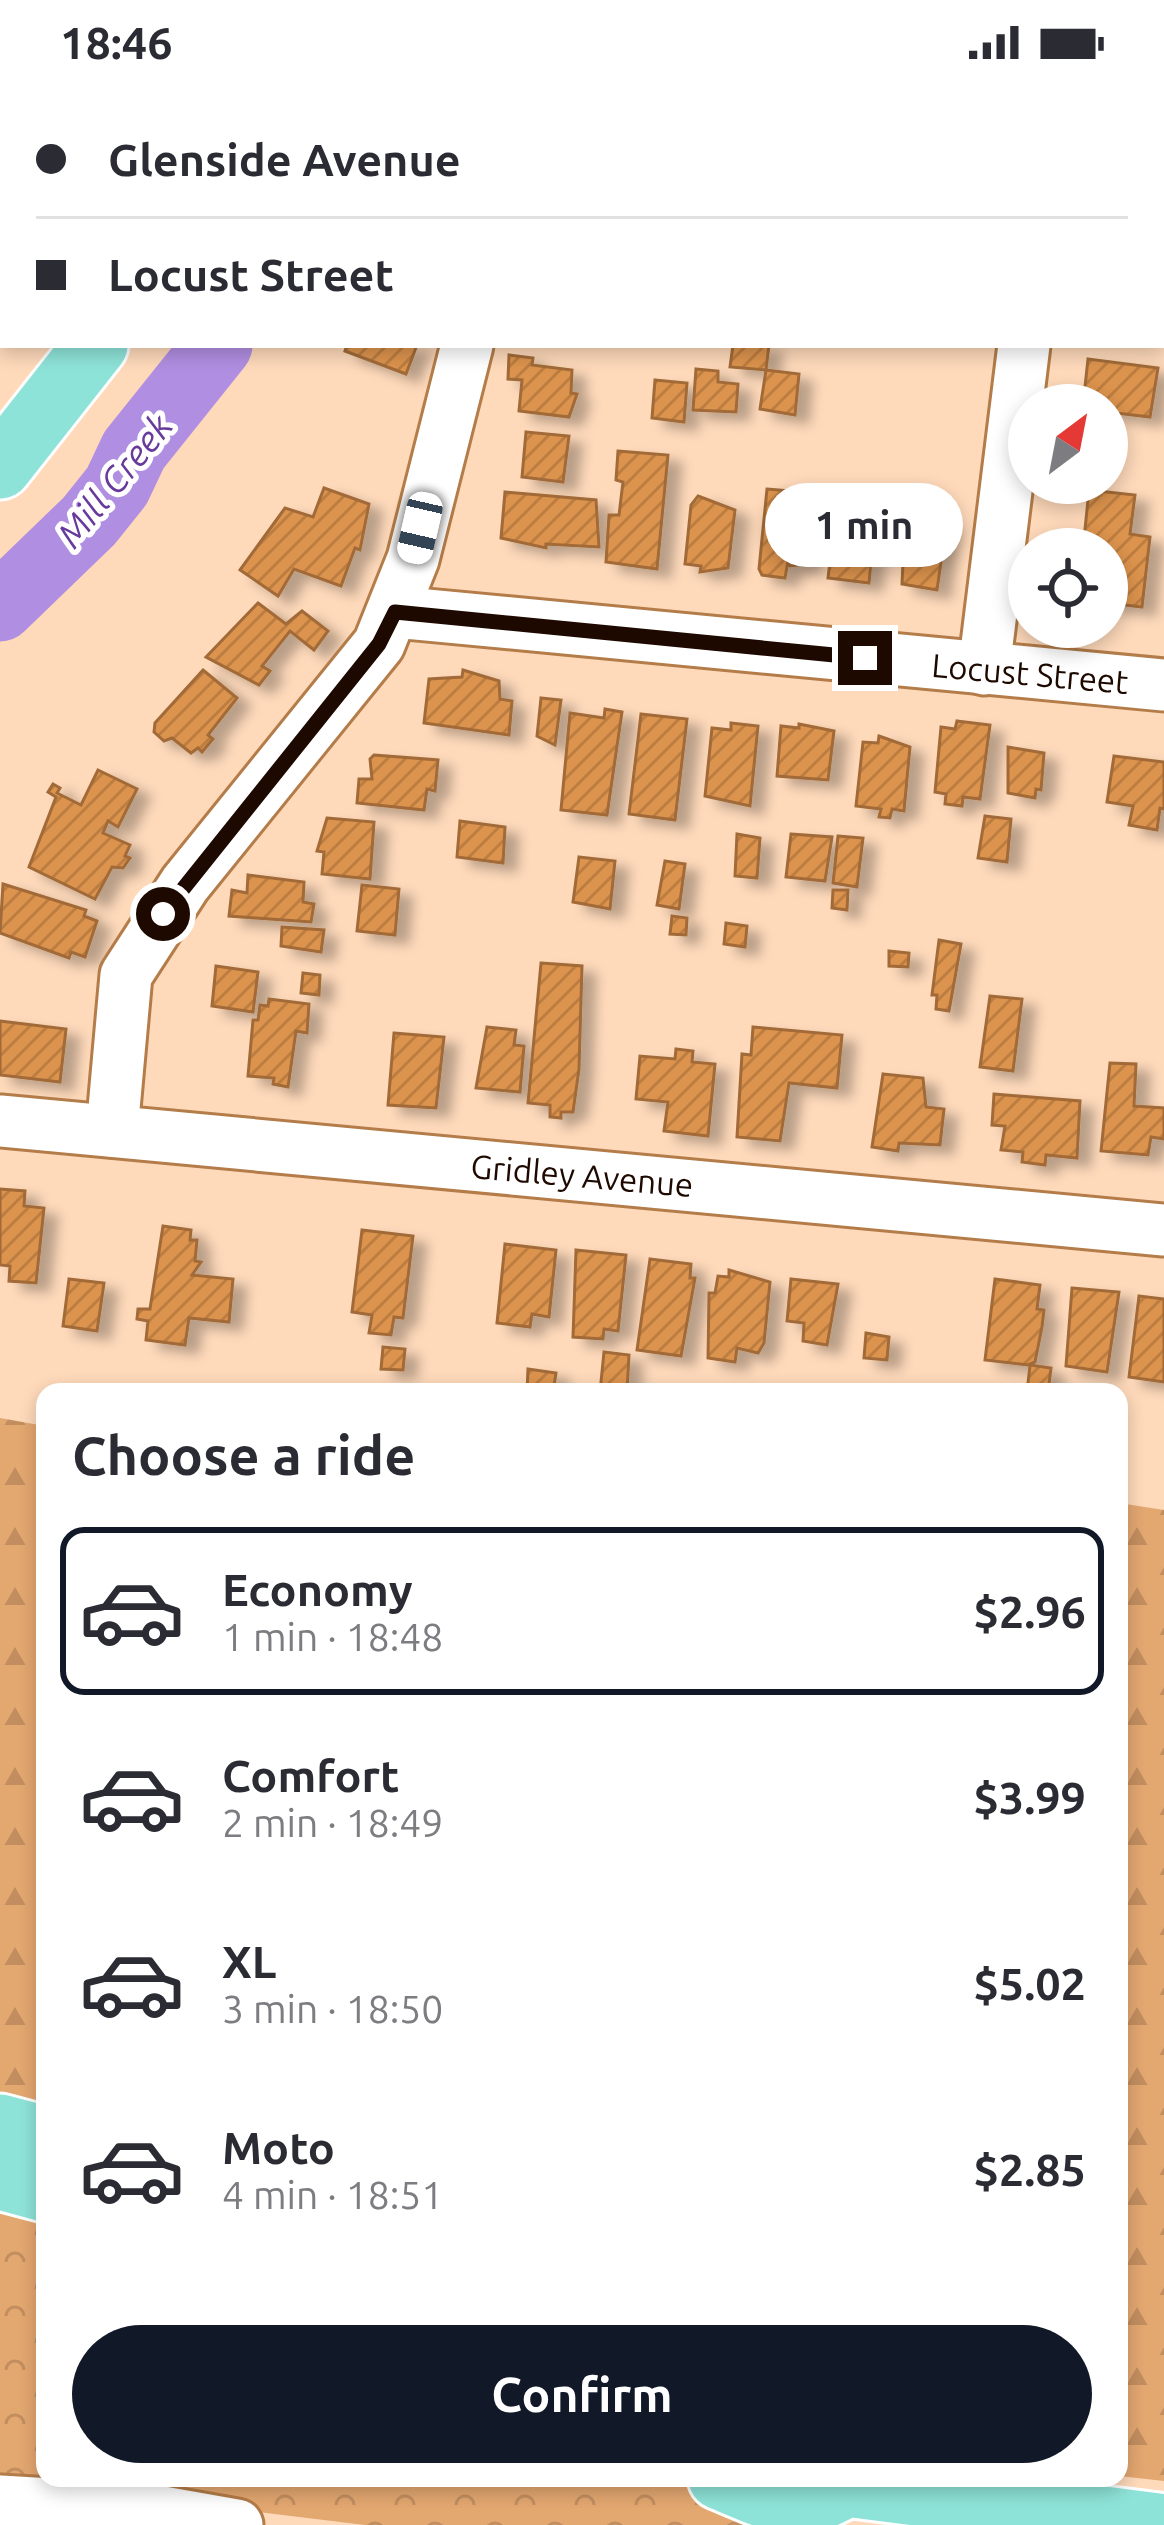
<!DOCTYPE html>
<meta charset="utf-8">
<style>
:root{--surface:#fff;--page:#f2f2f3;--text:#2b2b33;--muted:#7c7c81;--line:#e1e1e2;--accent:#111827}
body{margin:0;font-family:Ubuntu,sans-serif;background:var(--page);color:var(--text);height:100vh;display:flex;flex-direction:column;font-size:45px;white-space:nowrap}
*{box-sizing:border-box;margin:0}
p{font-size:39px;color:var(--muted)}
.icon{flex:none;width:66px;height:66px;fill:none;stroke:currentColor;stroke-width:2;stroke-linecap:round;stroke-linejoin:round}
.map{position:relative;flex:1;overflow:hidden}
.panel{position:absolute;left:36px;top:1299px;width:1092px;height:1104px;display:flex;flex-direction:column;background:var(--surface);border-radius:24px;box-shadow:0 6px 18px #0003}
.panel>*{flex:none}
.banner{position:absolute;left:0px;top:0px;width:1164px;height:264px;box-shadow:0 6px 18px #0003;display:grid;align-content:center;height:264px;padding:0 36px;background:var(--surface)}
.needle{width:78px;rotate:32deg}
.buttons{position:absolute;left:1008px;top:300px;display:grid;gap:24px}
.buttons a{display:grid;place-items:center;width:120px;height:120px;border-radius:50%;background:var(--surface);box-shadow:0 6px 18px #0003;font-size:60px}
.end{position:absolute;width:54px;height:54px;margin:-27px;border:15px solid #1e0900;background:#fff;box-shadow:0 0 0 6px #fff}
.from{border-radius:50%}
.bubble{position:absolute;height:84px;border-radius:42px;background:var(--surface);box-shadow:0 6px 18px #0003;font-size:39px;font-weight:600;line-height:84px;text-align:center}
.car{position:absolute;width:36px;height:72px;margin:-36px -18px;border-radius:15px;box-shadow:0 0 9px 3px #0007;background:linear-gradient(#fff 24%,#345 0 40%,#fff 0 76%,#345 0 86%,#fff 0)}
.banner b{display:flex;align-items:center;gap:42px;height:114px;font-size:45px}
.banner b+b{border-top:3px solid var(--line)}
.banner i{width:30px;height:30px;background:var(--text)}
ul{padding:0;list-style:none}
li{display:flex;align-items:center;gap:36px;height:168px;margin:0 24px 18px;padding:0 12px;border:6px solid transparent;border-radius:24px}
li div{flex:1}
li b{display:block;font-size:45px}
li em{font-style:normal;font-weight:600}
li.selected{border-color:var(--accent)}
li>.icon{width:108px;height:108px;stroke-width:1.5}
h2{padding:0 36px;font-size:54px;line-height:144px}
.action{display:flex;gap:24px;margin-top:auto;padding:24px 36px}
.action a{flex:1;height:138px;border-radius:72px;background:var(--accent);color:#fff;font-size:48px;font-weight:600;line-height:138px;text-align:center}
.status{display:flex;justify-content:space-between;align-items:center;height:84px;padding:0 60px;background:var(--surface);direction:ltr}
.status svg{height:33px;fill:currentColor}
.map>svg:first-child{display:block}
</style>
<div class="status"><b>18:46</b><svg viewBox="0 0 49 12"><path d="M0 12V9h3v3zM5 12V6h3v6zM10 12V3h3v9zM15 12V0h3v12zM26 1h20v11H26zM47 4h2v5h-2z"/></svg></div>
<div class="map">
<svg width="1164" height="2441" viewBox="0 0 1164 2441">
<defs>
<pattern id="forest-firs" width="22" height="20" patternUnits="userSpaceOnUse" patternTransform="scale(3)"><rect width="22" height="20" fill="#e3a770"/><path d="M5 1l3.5 6h-7zM16 11l3.5 6h-7z" fill="#c28e5f"/></pattern>
<pattern id="park-crowns" width="20" height="18" patternUnits="userSpaceOnUse" patternTransform="scale(3)"><rect width="20" height="18" fill="#e3a770"/><path d="M2 6a3 3 0 1 1 6 0M12 15a3 3 0 1 1 6 0" fill="none" stroke="#c28e5f"/></pattern>
<pattern id="building-hatch" width="6" height="6" patternUnits="userSpaceOnUse" patternTransform="scale(3)"><rect width="6" height="6" fill="#dc934d"/><path d="M-1 1l2-2M0 6l6-6M5 7l2-2" fill="none" stroke="#bc7d41"/></pattern>
<filter id="shadow"><feDropShadow dx="13" dy="8" stdDeviation="6" flood-color="#0004"/></filter>
</defs>
<rect width="100%" height="100%" fill="#fed9ba"/>
<g fill="url(#forest-firs)">
<polygon points="0,1334 45,1342 45,2024 0,2011"/>
<polygon points="1119,1419 1164,1426 1164,2397 1119,2392"/>
</g>
<polygon fill="url(#park-crowns)" points="0,2105 45,2116 45,2394 676,2394 802,2441 365,2441 0,2397"/>
<g fill="none" stroke-linecap="round" stroke-linejoin="round">
<g stroke="#b08ee1" stroke-width="69">
<polyline points="367,3 370,0"/>
<polyline points="0,523 89,437 117,402 134,366 218,261"/>
</g>
</g>
<g fill="url(#building-hatch)" stroke="#a16b37" stroke-width="3" filter="url(#shadow)">
<rect x="1161" y="40" width="3" height="77"/>
<polygon points="347,261 417,261 406,290 345,267"/>
<polygon points="733,261 769,261 766,286 730,283"/>
<polygon points="509,271 533,274 532,281 572,286 571,309 577,310 569,333 519,327 522,296 508,295"/>
<polygon points="1088,275 1158,284 1150,333 1107,328 1107,321 1083,321"/>
<polygon points="696,285 718,287 718,298 738,300 736,328 693,326"/>
<polygon points="766,286 799,290 795,331 760,325"/>
<polygon points="655,296 687,299 684,338 652,334"/>
<polygon points="526,348 569,352 563,398 522,393"/>
<polygon points="618,367 668,371 657,485 606,478 609,431 619,431 623,398 616,396"/>
<polygon points="324,404 369,420 360,466 355,464 341,502 294,485 278,512 240,486 285,424 313,433"/>
<polygon points="767,405 804,408 803,420 814,422 807,480 790,482 788,477 785,494 762,491 759,485"/>
<polygon points="1089,406 1135,411 1130,450 1150,453 1142,523 1107,519 1107,465 1083,465"/>
<polygon points="505,408 596,416 599,463 546,460 546,464 501,454"/>
<polygon points="838,410 877,413 869,499 828,494"/>
<polygon points="698,412 735,426 728,484 700,488 701,482 685,480 691,421"/>
<polygon points="905,433 947,437 937,506 902,500"/>
<polygon points="258,519 286,540 302,527 328,547 314,566 290,547 262,582 270,587 259,601 206,573"/>
<polygon points="203,586 237,614 208,651 213,655 202,668 198,664 191,669 172,654 164,657 154,648 155,639"/>
<polygon points="463,586 499,597 500,615 512,617 509,651 424,639 429,595 462,593"/>
<polygon points="541,614 561,616 555,661 537,652"/>
<polygon points="605,625 622,628 607,731 561,726 570,629 604,634"/>
<polygon points="641,630 687,635 675,736 629,730"/>
<polygon points="957,637 990,641 980,715 963,713 962,722 945,720 946,710 935,708 941,643 955,645"/>
<polygon points="731,639 758,642 750,722 705,712 712,644 731,646"/>
<polygon points="799,640 834,647 828,696 777,692 781,642 799,644"/>
<polygon points="879,652 910,663 904,727 892,725 890,734 879,733 881,725 856,722 863,658 878,659"/>
<polygon points="1008,663 1044,669 1041,706 1036,705 1035,714 1008,709"/>
<polygon points="374,671 438,676 435,707 427,705 424,726 357,719 359,695 372,695 370,675"/>
<polygon points="1114,672 1164,678 1164,725 1160,724 1157,746 1129,741 1133,722 1107,718"/>
<polygon points="98,686 137,705 118,743 108,737 103,749 130,761 125,772 130,774 123,784 112,783 95,815 29,783 56,713 48,708 53,700 60,704 57,709 81,721"/>
<polygon points="985,732 1011,735 1007,778 978,774"/>
<polygon points="327,734 374,738 370,795 322,790 324,768 317,767"/>
<polygon points="460,737 505,743 503,779 457,773"/>
<polygon points="737,750 760,754 757,794 735,792"/>
<polygon points="791,750 832,753 825,797 786,793"/>
<polygon points="838,752 863,754 857,803 833,799"/>
<polygon points="579,773 615,777 610,825 573,818"/>
<polygon points="665,777 685,780 679,825 657,821"/>
<polygon points="248,791 304,798 303,818 314,820 311,838 229,832 232,806 247,809"/>
<polygon points="3,800 86,826 84,832 97,837 85,873 71,868 69,874 0,849"/>
<polygon points="362,801 399,805 395,851 357,847"/>
<polygon points="833,806 848,806 847,826 832,824"/>
<polygon points="672,832 687,834 686,851 670,850"/>
<polygon points="726,839 747,842 745,863 724,860"/>
<polygon points="282,843 324,846 321,868 281,862"/>
<polygon points="939,856 961,860 949,927 936,925 937,911 932,911"/>
<polygon points="889,867 909,869 908,883 889,882"/>
<polygon points="541,879 582,882 579,985 573,1028 561,1028 561,1034 550,1033 550,1021 528,1019"/>
<polygon points="216,882 258,888 253,928 212,922"/>
<polygon points="303,889 320,891 319,911 301,909"/>
<polygon points="990,912 1022,915 1013,987 980,983"/>
<polygon points="269,915 309,920 307,949 296,947 288,1003 273,1000 274,994 248,992 253,936 258,936 260,921 268,922"/>
<polygon points="0,937 66,945 60,998 0,991"/>
<polygon points="487,943 516,946 514,961 524,962 520,1008 476,1004"/>
<polygon points="753,943 842,951 837,1004 789,999 780,1057 737,1053 742,970 751,971"/>
<polygon points="394,949 444,953 436,1024 388,1021"/>
<polygon points="676,965 693,967 692,978 715,980 708,1052 664,1047 668,1018 636,1015 640,972 675,975"/>
<polygon points="1110,979 1136,980 1134,1022 1164,1024 1164,1055 1151,1053 1148,1071 1101,1067"/>
<polygon points="883,990 923,994 926,1023 944,1025 940,1061 899,1059 898,1067 872,1063"/>
<polygon points="994,1010 1080,1017 1077,1074 1046,1071 1045,1081 1022,1078 1023,1068 1001,1066 1005,1042 992,1041"/>
<polygon points="0,1105 25,1107 24,1122 44,1124 36,1199 9,1197 10,1182 0,1181"/>
<polygon points="163,1142 191,1146 190,1156 197,1156 195,1177 201,1178 192,1191 233,1195 229,1238 189,1234 185,1261 146,1256 148,1237 137,1235 138,1225 150,1225"/>
<polygon points="362,1146 413,1152 403,1234 394,1233 391,1251 369,1249 372,1231 352,1228"/>
<polygon points="505,1160 556,1166 549,1233 532,1230 530,1243 497,1239"/>
<polygon points="576,1166 626,1171 618,1247 604,1245 603,1255 573,1253"/>
<polygon points="650,1175 691,1180 690,1194 695,1194 681,1272 637,1266"/>
<polygon points="729,1186 770,1198 764,1259 758,1269 737,1264 735,1278 708,1274 709,1209 715,1209 718,1192 729,1193"/>
<polygon points="69,1195 104,1199 97,1247 63,1242"/>
<polygon points="791,1195 838,1200 827,1261 803,1257 804,1239 787,1237"/>
<polygon points="995,1195 1040,1201 1037,1225 1044,1226 1042,1243 1035,1278 1028,1281 985,1276"/>
<polygon points="1072,1204 1119,1208 1107,1288 1066,1282"/>
<polygon points="1139,1212 1164,1215 1164,1298 1129,1293"/>
<polygon points="866,1249 889,1253 887,1276 864,1274"/>
<polygon points="383,1263 405,1265 403,1286 381,1285"/>
<polygon points="604,1268 629,1271 627,1308 600,1308"/>
<polygon points="1030,1281 1051,1284 1048,1308 1027,1308"/>
<polygon points="528,1285 556,1289 553,1308 527,1308"/>
</g>
<g fill="none" stroke-linecap="round" stroke-linejoin="round">
<defs>
<g id="minor">
<polyline points="703,3 706,0"/>
<polyline points="1053,3 1053,0"/>
<polyline points="0,118 3,122"/>
<polyline points="395,528 1164,601"/>
<polyline points="984,585 1024,261"/>
<polyline points="0,1037 1164,1146"/>
<polyline points="112,1047 126,891 185,800 379,560 413,475 467,261"/>
<polyline points="0,2417 152,2426 237,2441"/>
</g>
<g id="major">
<polyline points="295,3 298,0"/>
<polyline points="0,383 96,261"/>
<polyline points="0,2042 45,2054"/>
<polyline points="0,2094 45,2106"/>
<path d="M720,2394C770,2414 797,2433 846,2401"/>
<polyline points="838,2394 846,2401 1158,2441"/>
</g>
</defs>
<use href="#minor" stroke="#b37c48" stroke-width="57"/>
<use href="#major" stroke="#fff" stroke-width="69"/>
<use href="#minor" stroke="#fff" stroke-width="51"/>
<use href="#major" stroke="#8ee3d8" stroke-width="63"/>
</g>
<g fill="none" stroke-linecap="round" stroke-linejoin="round">
<polyline stroke="#1e0900" stroke-width="15" points="163,830 379,560 395,528 865,574"/>
</g>
<g text-anchor="middle" dominant-baseline="central" stroke-width="10" stroke-linejoin="round" paint-order="stroke">
<g font-size="33" fill="#1e0900" stroke="#fff">
<text transform="translate(1030 589) rotate(5)">Locust Street</text>
<text transform="translate(582 1091) rotate(5)">Gridley Avenue</text>
</g>
<g font-size="36" font-style="italic" fill="#683a9b" stroke="#fff">
<text transform="translate(114 396) rotate(-51)">Mill Creek</text>
</g>
</g>
</svg>
<div class="buttons">
<a><svg class="needle" viewBox="-14 -14 28 28"><path d="M0-13l5 13h-10z" fill="#e53935"/><path d="M0 13l5-13h-10z" fill="#7c7c81"/></svg></a>
<a><svg class="icon" aria-label="locate" viewBox="0 0 24 24"><circle cx="12" cy="12" r="6"/><path d="M12 2v4M12 18v4M2 12h4M18 12h4"/></svg></a>
</div>
<i class="end from" style="left:163px;top:830px"></i>
<i class="end" style="left:865px;top:574px"></i>
<div class="bubble" style="left:765px;top:399px;width:198px">1 min</div>
<i class="car" style="left:420px;top:444px;rotate:193deg"></i>
<div class="banner">
<b><i class="from"></i>Glenside Avenue</b>
<b><i></i>Locust Street</b>
</div>
<section class="panel">
<h2>Choose a ride</h2>
<ul>
<li class="selected"><svg class="icon" aria-label="car" viewBox="0 0 24 24"><path d="M5 17H2v-5l4-1 3-4h7l3 4 3 1v5h-3M9 17h6M6 11h13"/><circle cx="7" cy="17" r="2"/><circle cx="17" cy="17" r="2"/></svg><div><b>Economy</b><p>1 min · 18:48</p></div><em>$2.96</em></li>
<li><svg class="icon" aria-label="car" viewBox="0 0 24 24"><path d="M5 17H2v-5l4-1 3-4h7l3 4 3 1v5h-3M9 17h6M6 11h13"/><circle cx="7" cy="17" r="2"/><circle cx="17" cy="17" r="2"/></svg><div><b>Comfort</b><p>2 min · 18:49</p></div><em>$3.99</em></li>
<li><svg class="icon" aria-label="car" viewBox="0 0 24 24"><path d="M5 17H2v-5l4-1 3-4h7l3 4 3 1v5h-3M9 17h6M6 11h13"/><circle cx="7" cy="17" r="2"/><circle cx="17" cy="17" r="2"/></svg><div><b>XL</b><p>3 min · 18:50</p></div><em>$5.02</em></li>
<li><svg class="icon" aria-label="car" viewBox="0 0 24 24"><path d="M5 17H2v-5l4-1 3-4h7l3 4 3 1v5h-3M9 17h6M6 11h13"/><circle cx="7" cy="17" r="2"/><circle cx="17" cy="17" r="2"/></svg><div><b>Moto</b><p>4 min · 18:51</p></div><em>$2.85</em></li>
</ul>
<div class="action"><a>Confirm</a></div>
</section>
</div>
